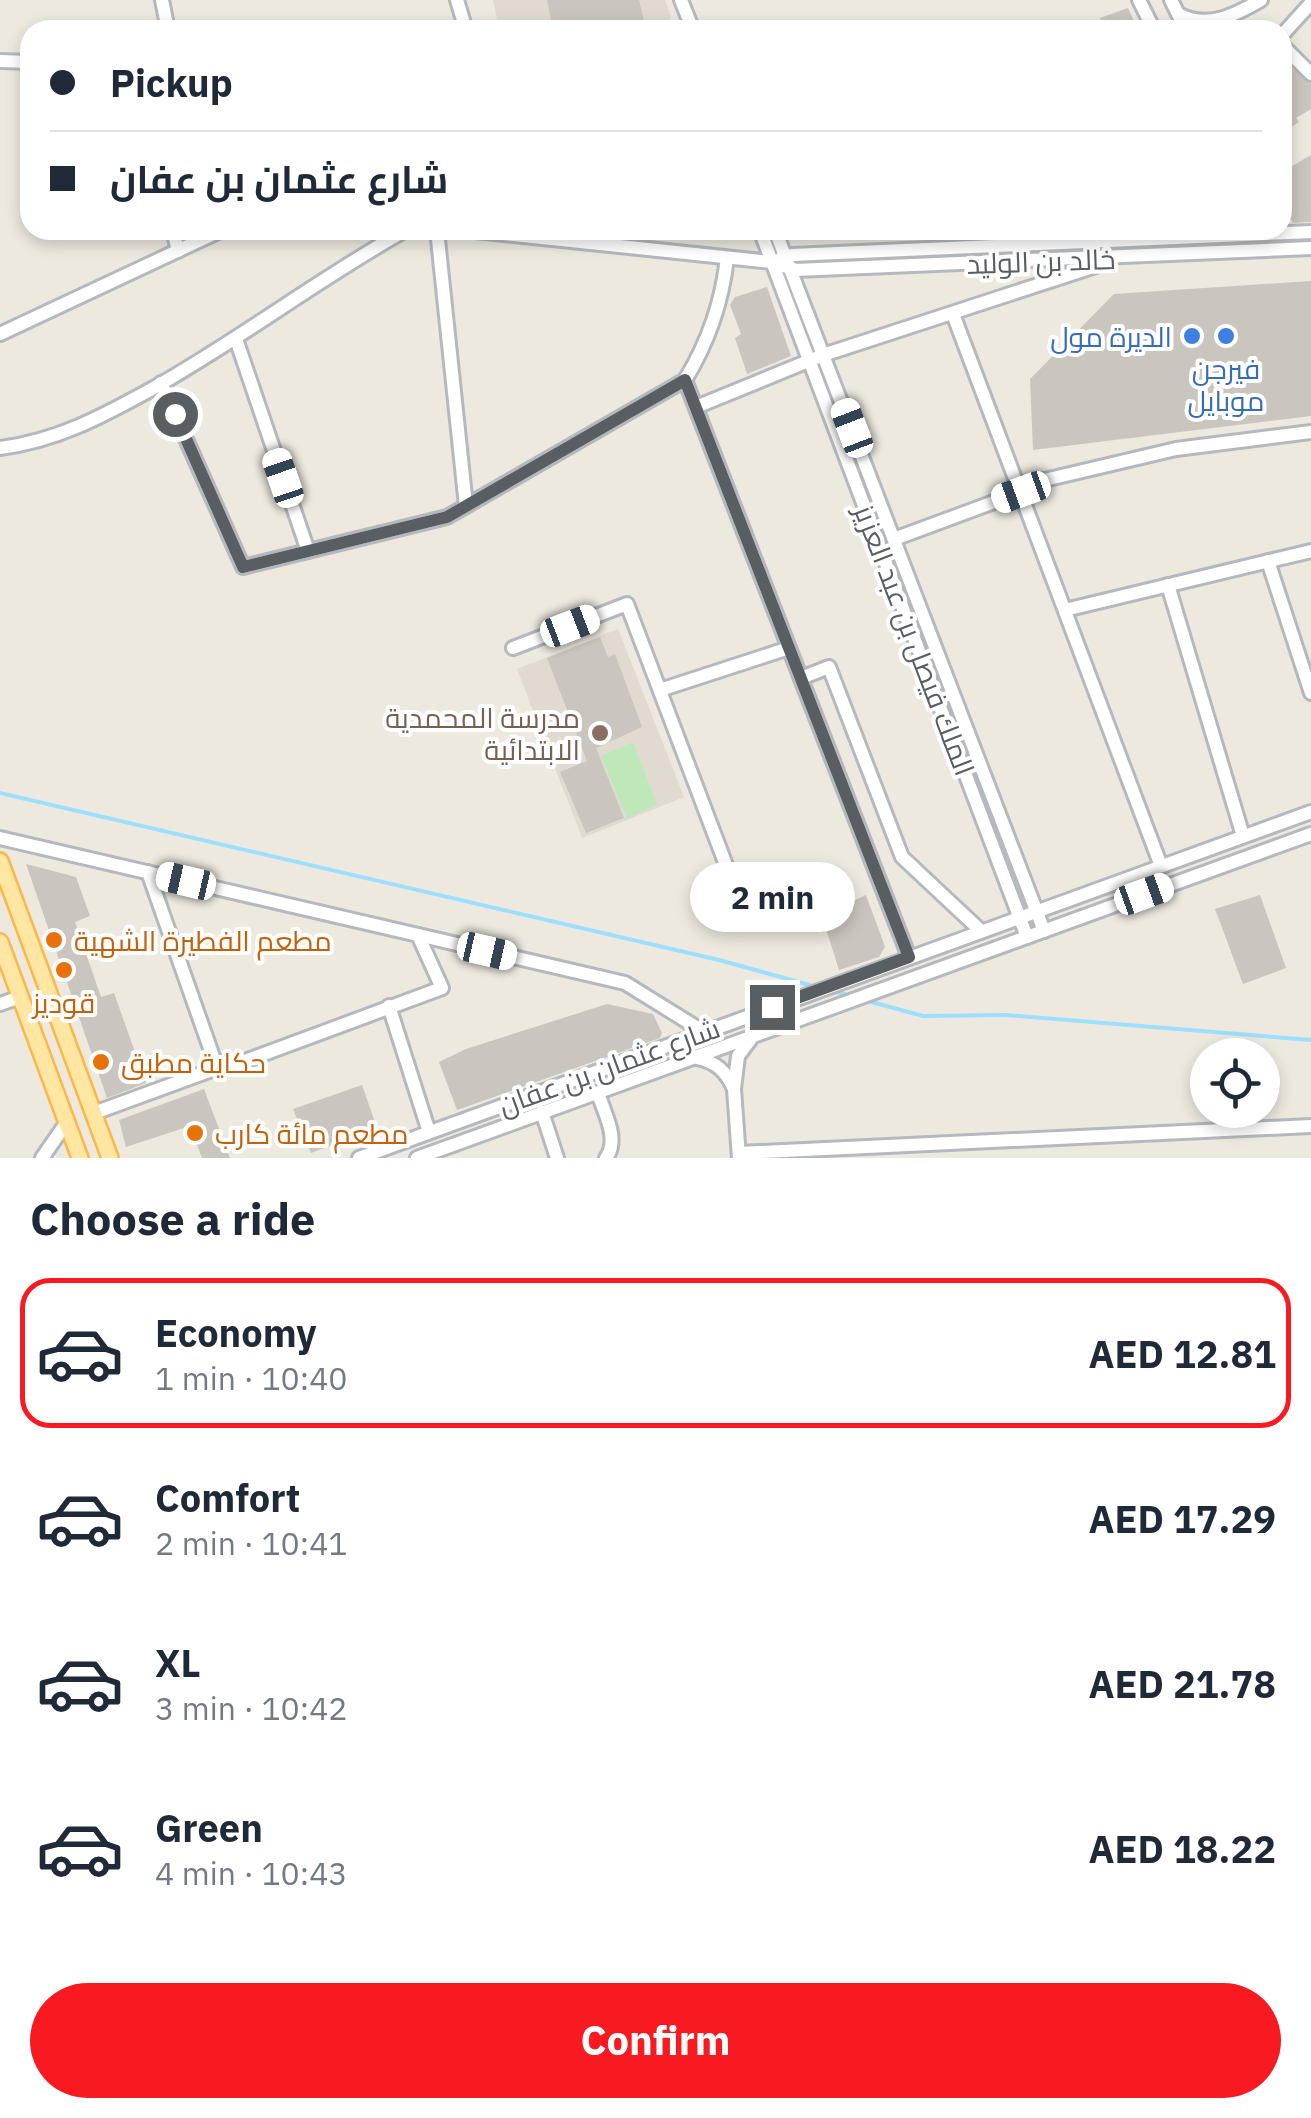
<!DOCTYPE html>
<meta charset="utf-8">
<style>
:root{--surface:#fff;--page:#f6f6f7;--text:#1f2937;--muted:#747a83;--line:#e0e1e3;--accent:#f91920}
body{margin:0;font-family:"IBM Plex Sans",Cairo,sans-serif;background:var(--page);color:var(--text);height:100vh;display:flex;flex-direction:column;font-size:38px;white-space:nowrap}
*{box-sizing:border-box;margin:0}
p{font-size:32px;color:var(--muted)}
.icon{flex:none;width:55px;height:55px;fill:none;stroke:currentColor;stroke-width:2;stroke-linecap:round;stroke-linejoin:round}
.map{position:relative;height:1158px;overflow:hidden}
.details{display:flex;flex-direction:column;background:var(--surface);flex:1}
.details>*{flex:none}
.banner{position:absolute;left:20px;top:20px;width:1272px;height:220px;border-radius:30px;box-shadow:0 5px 15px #0003;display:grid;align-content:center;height:220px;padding:0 30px;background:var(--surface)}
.controls{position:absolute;left:1190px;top:1038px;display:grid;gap:20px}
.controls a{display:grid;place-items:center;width:90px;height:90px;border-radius:50%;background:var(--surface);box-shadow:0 5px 15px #0003;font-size:50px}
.end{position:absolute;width:45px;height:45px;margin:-22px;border:12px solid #585e62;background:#fff;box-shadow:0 0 0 5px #fff}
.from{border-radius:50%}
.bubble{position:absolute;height:70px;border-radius:35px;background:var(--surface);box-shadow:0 5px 15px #0003;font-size:32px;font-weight:700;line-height:70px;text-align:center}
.car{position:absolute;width:30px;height:60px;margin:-30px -15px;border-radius:12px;box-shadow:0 0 8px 2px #0007;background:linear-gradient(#fff 24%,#345 0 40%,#fff 0 76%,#345 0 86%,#fff 0)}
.banner b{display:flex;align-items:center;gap:35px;height:95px;font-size:38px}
.banner b+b{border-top:2px solid var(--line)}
.banner i{width:25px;height:25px;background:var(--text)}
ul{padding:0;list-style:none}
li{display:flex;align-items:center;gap:30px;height:150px;margin:0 20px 15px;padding:0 10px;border:5px solid transparent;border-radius:30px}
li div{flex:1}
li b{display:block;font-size:38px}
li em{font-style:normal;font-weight:700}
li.active{border-color:var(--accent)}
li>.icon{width:90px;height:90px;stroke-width:1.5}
h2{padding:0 30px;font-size:45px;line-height:120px}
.button{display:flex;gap:20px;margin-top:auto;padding:20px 30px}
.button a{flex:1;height:115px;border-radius:60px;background:var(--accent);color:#fff;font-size:40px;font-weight:700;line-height:115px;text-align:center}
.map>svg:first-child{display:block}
</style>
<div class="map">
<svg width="1311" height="1158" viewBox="0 0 1311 1158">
<rect width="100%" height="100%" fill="#ede9df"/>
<g fill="#e0dad0">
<polygon points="493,0 665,0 671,17 664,30 499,30"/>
<polygon points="618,629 684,797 582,838 517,669"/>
</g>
<polygon fill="#bee8b9" points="633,742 657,805 627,818 601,756"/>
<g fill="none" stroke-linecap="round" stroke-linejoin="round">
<g stroke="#9ddfff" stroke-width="4">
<polyline points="0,793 719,960 813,986"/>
<polyline points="832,991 848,995"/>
<polyline points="868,1001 923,1016 1006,1015 1311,1040"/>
</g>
</g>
<g fill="#cac5be">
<polygon points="547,0 639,0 644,21 639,23 639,27 626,30 623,26 605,30 553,30"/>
<polygon points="1128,8 1138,30 1105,30 1100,18"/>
<polygon points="1286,63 1311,84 1311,109 1296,118 1299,122 1282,133 1282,67"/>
<polygon points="1311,155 1311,222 1293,223 1282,202 1282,172"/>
<polygon points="1311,281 1311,416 1033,450 1030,379 1114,294"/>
<polygon points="767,287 791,356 747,374 735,338 741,334 730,305 735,297"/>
<polygon points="600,637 608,657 615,654 642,727 596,748 624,818 586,833 560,772 587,761 547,658"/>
<polygon points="26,864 76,877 90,916 75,922 101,997 114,993 146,1083 107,1098"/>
<polygon points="866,895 885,947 879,957 839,970 822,916"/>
<polygon points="1260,895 1286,968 1243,984 1215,909"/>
<polygon points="607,1004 653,1014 662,1033 660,1038 457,1110 439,1062 466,1049"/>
<polygon points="362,1085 377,1128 311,1153 293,1109"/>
<polygon points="204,1089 230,1158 202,1158 190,1126 126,1147 119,1120"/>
</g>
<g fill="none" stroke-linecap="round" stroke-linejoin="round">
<defs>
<g id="minor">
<polyline points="162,0 168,30"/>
<polyline points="457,0 466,30"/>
<polyline points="681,0 693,30"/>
<polyline points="1139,0 1154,30"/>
<polyline points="1171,0 1186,30"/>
<path d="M1178,14C1207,30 1235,15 1261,0"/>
<polyline points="1282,35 1311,3"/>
<polyline points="1282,45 1311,74"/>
<polyline points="0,61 30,62"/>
<polyline points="173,230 178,251"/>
<polyline points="437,230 466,506"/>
<polyline points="466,230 772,262 796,270 1311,248"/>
<polyline points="760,230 1027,937"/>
<polyline points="775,230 1044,931"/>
<path d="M727,258C722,303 709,341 685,380L909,957"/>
<polyline points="780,259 792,255 1311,232"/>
<polyline points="953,314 1161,866"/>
<polyline points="0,334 222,230"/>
<polyline points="236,339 308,551"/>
<polyline points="161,383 243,567 447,517 685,380"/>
<polyline points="696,407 823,355 1102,264"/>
<path d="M0,448C56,441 101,417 150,390C238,341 318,279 406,230"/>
<polyline points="1019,486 1176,449 1311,432"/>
<polyline points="894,539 1021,492"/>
<polyline points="1268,561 1311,693"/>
<polyline points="1168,585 1243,836"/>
<polyline points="1065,610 1311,551"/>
<polyline points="513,648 627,604 748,923"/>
<polyline points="801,678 829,667 902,857 981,931"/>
<polyline points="660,690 789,648"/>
<polyline points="0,838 625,983 704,1032"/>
<polyline points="148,872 217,1068 226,1068 442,988 418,935"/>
<polyline points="0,1004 20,997"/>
<polyline points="389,1006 429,1132"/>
<path d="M697,1058C716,1062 726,1071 734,1089L738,1056L750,1040"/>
<polyline points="734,1089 739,1158"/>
<path d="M598,1093C604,1113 620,1139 606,1158"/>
<polyline points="542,1112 557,1158"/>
<polyline points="94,1113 217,1068"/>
<polyline points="739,1153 1311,1126"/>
<polyline points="42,1158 67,1122"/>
<polyline points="359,1158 1311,812"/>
<polyline points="417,1158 1311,834"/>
</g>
<g id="major">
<polyline points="0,861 110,1158"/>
<polyline points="0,942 80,1158"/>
</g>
</defs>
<use href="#minor" stroke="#b5b9be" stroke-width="18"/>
<use href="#major" stroke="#feb747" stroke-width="20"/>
<use href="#minor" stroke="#fff" stroke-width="12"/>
<use href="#major" stroke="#ffe6a2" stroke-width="15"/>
</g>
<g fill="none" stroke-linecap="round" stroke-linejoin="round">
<polyline stroke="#585e62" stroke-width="12" points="175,414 243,567 447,517 685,380 909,957 772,1007"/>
</g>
<g fill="#3f7fe0" stroke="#fff" stroke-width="4">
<circle cx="1192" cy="336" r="10"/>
<circle cx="1226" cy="336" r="10"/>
</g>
<circle fill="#8d6e63" stroke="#fff" stroke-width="4" cx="600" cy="733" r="10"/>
<g fill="#e8710a" stroke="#fff" stroke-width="4">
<circle cx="54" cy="940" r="10"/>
<circle cx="64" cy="970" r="10"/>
<circle cx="101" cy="1062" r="10"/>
<circle cx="195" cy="1133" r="10"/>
</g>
<g text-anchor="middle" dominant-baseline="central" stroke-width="8" stroke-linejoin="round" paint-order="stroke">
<g font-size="28" fill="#585e62" stroke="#fff">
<text transform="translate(1041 261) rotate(-2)">خالد بن الوليد</text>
<text transform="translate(915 640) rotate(69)">الملك فيصل بن عبد العزيز</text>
<text transform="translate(609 1066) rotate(-20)">شارع عثمان بن عفان</text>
</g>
<g font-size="28" fill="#366cbe" stroke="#fff" text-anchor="end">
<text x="1172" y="336">الديرة مول</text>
<text x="1226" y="368" text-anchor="middle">فيرجن<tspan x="1226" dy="32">موبايل</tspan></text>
</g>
<g font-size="28" fill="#785e54" stroke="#fff" text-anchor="end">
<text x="580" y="717">مدرسة المحمدية<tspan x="580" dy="32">الابتدائية</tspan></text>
</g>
<g font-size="28" fill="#c56008" stroke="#fff" text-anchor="start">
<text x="74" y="940">مطعم الفطيرة الشهية</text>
<text x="64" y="1002" text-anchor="middle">قوديز</text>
<text x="121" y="1062">حكاية مطبق</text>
<text x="215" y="1133">مطعم مائة كارب</text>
</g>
</g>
</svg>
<div class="controls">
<a><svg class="icon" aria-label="locate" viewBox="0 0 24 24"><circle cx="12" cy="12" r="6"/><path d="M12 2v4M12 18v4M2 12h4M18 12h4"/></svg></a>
</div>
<i class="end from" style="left:175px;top:414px"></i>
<i class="end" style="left:772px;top:1007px"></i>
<div class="bubble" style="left:690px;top:862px;width:165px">2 min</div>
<i class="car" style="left:852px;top:428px;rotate:339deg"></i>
<i class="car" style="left:283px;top:478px;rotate:341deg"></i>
<i class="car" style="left:1021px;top:492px;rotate:250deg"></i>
<i class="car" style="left:570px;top:626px;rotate:69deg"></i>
<i class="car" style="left:186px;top:881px;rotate:283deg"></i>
<i class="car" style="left:1144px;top:894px;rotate:70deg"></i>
<i class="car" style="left:487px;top:951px;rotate:103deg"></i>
<div class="banner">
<b><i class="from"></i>Pickup</b>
<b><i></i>شارع عثمان بن عفان</b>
</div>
</div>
<section class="details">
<h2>Choose a ride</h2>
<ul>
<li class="active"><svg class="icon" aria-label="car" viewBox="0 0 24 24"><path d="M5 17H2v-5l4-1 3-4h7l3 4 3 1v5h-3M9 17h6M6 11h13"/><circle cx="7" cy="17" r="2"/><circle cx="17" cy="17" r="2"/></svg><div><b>Economy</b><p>1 min · 10:40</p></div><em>AED 12.81</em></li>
<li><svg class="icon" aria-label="car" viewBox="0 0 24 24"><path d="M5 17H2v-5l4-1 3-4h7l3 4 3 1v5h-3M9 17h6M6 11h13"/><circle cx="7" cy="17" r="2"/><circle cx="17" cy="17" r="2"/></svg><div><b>Comfort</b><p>2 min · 10:41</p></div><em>AED 17.29</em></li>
<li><svg class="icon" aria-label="car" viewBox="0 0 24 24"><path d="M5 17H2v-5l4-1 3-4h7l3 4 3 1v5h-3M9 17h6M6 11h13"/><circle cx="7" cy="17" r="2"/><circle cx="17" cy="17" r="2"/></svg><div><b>XL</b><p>3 min · 10:42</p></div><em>AED 21.78</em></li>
<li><svg class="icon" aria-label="car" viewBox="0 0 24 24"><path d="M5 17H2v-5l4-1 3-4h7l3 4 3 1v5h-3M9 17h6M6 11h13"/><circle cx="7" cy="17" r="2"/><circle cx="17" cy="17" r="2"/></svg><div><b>Green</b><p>4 min · 10:43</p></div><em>AED 18.22</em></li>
</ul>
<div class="button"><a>Confirm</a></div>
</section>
